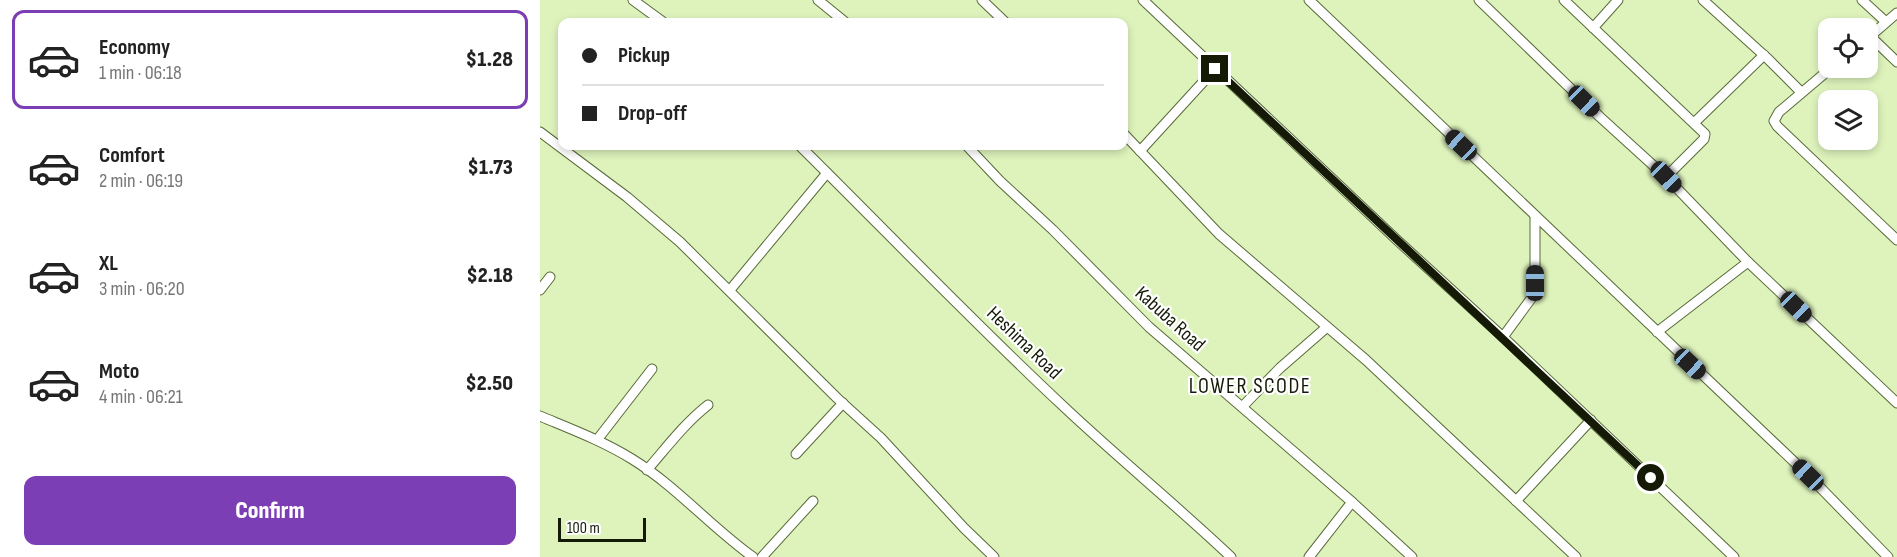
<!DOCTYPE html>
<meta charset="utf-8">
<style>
:root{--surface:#fff;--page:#f6f6f6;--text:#222;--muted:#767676;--line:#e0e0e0;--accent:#7c3eb4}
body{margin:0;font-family:"Sofia Sans Condensed",sans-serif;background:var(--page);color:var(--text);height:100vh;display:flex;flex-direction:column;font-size:22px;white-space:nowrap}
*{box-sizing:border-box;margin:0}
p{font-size:20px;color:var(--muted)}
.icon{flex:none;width:33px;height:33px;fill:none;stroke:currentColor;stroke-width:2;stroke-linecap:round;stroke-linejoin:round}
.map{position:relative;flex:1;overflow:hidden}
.panel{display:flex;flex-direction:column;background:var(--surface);width:540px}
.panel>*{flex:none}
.banner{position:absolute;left:18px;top:18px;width:570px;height:132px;border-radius:12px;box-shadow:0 3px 9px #0003;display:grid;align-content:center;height:132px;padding:0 24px;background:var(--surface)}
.tools{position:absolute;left:1278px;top:18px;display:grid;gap:12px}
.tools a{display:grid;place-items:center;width:60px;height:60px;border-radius:12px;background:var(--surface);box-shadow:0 3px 9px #0003;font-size:30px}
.scale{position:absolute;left:18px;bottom:15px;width:88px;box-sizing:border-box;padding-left:6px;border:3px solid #141a06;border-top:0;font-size:16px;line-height:21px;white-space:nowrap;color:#141a06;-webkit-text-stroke:4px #fff;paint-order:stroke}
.end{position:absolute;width:27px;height:27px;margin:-14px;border:8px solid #141a06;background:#fff;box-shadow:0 0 0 3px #fff}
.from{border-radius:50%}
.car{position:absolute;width:18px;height:36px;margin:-18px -9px;border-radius:8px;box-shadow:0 0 4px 2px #0007;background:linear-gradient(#222 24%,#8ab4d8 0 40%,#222 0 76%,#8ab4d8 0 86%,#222 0)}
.banner b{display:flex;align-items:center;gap:21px;height:57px;font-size:22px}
.banner b+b{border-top:2px solid var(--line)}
.banner i{width:15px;height:15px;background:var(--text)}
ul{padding:10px 0 0;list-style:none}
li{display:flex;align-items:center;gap:18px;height:99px;margin:0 12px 9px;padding:0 12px;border:3px solid transparent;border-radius:12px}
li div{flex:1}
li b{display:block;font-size:22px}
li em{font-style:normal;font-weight:800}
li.selected{border-color:var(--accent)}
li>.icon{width:54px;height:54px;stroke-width:1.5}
.cta{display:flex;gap:12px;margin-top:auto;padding:12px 24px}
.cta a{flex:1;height:69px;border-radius:12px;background:var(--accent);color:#fff;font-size:24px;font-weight:800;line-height:69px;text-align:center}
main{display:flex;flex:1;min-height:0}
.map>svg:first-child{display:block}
</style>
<main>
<section class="panel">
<ul>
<li class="selected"><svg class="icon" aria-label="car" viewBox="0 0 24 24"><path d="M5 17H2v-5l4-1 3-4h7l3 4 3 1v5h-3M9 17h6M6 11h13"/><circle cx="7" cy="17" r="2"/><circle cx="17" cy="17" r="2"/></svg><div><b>Economy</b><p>1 min · 06:18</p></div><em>$1.28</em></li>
<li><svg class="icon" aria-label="car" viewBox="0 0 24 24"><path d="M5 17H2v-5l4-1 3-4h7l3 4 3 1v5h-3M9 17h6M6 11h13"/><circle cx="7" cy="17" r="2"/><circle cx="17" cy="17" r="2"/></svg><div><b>Comfort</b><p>2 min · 06:19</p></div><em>$1.73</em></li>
<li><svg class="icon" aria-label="car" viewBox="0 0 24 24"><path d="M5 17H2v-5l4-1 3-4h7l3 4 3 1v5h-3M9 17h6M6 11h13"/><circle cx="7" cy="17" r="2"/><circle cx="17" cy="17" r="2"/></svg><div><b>XL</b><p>3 min · 06:20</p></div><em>$2.18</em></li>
<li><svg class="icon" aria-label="car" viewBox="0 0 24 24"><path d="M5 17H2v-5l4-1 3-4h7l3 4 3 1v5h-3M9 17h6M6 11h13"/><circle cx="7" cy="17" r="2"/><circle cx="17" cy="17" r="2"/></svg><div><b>Moto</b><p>4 min · 06:21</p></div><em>$2.50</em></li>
</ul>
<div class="cta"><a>Confirm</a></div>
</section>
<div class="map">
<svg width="1357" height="557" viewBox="0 0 1357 557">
<rect width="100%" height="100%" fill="#def3bc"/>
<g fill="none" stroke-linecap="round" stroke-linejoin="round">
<defs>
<g id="minor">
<polyline points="93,0 123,22"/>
<polyline points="278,0 305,22"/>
<polyline points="442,0 465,22"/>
<polyline points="603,0 857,240 963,337 1194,557"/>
<polyline points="769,0 1268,475 1348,557"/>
<polyline points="939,0 1060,117 1126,177 1208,262 1357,403"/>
<polyline points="1024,0 1165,134 1164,139 1126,177"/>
<polyline points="1163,0 1227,58 1261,92"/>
<polyline points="1322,0 1346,22"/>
<polyline points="1053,28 1078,0"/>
<polyline points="1330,36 1357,62"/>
<polyline points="1328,38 1357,13"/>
<polyline points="1291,68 1239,112 1234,121 1237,126 1357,240"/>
<polyline points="1154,123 1224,55"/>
<polyline points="0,132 87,197 140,242 297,398 341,438 424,528 454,557"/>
<polyline points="584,134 679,234 826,360 1036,557"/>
<path d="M260,146C347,232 432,321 522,405C577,457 636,505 691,557"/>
<polyline points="427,146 460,181 513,230 609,327 812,502 872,557"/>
<polyline points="600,151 675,69"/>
<polyline points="0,290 10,277"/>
<polyline points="190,290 287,173"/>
<polyline points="1117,332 1208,262"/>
<polyline points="963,337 993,296 995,283 995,216"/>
<polyline points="703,406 740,368 787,327"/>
<path d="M0,416C31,429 63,441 92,459C136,486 171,527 213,557"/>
<polyline points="57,440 112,369"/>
<polyline points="256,454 303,403"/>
<path d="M107,470C127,447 145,423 168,405"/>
<polyline points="976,501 1051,420"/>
<polyline points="222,557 273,501"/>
<polyline points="769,557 812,502"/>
</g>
</defs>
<use href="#minor" stroke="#586a38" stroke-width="11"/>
<use href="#minor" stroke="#fff" stroke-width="9"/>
</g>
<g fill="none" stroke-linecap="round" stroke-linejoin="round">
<polyline stroke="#141a06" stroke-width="8" points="675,69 1111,478"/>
</g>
<g text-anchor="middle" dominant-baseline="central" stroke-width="4.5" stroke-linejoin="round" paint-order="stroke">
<g font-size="20" fill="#141a06" stroke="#fff">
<text transform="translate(630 319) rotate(42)">Kabuba Road</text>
<text transform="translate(484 343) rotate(44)">Heshima Road</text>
</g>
<g font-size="22" letter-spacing="1.5" fill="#141a06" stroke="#fff">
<text x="710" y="386">LOWER SCODE</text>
</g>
</g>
</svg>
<div class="tools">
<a><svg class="icon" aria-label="locate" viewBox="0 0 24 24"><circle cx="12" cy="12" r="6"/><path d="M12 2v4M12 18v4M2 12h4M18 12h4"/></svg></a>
<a><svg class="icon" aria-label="layers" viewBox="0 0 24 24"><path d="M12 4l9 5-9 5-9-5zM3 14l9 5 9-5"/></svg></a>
</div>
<div class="scale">100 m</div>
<i class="end from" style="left:1111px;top:478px"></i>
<i class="end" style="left:675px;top:69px"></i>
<i class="car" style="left:1044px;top:101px;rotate:134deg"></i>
<i class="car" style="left:921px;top:145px;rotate:313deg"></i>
<i class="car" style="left:1126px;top:177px;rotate:136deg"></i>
<i class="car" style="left:995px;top:283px;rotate:0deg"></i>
<i class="car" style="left:1256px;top:307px;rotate:134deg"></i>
<i class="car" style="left:1150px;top:364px;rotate:133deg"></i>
<i class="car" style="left:1268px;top:475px;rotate:314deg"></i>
<div class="banner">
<b><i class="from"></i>Pickup</b>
<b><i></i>Drop-off</b>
</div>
</div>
</main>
